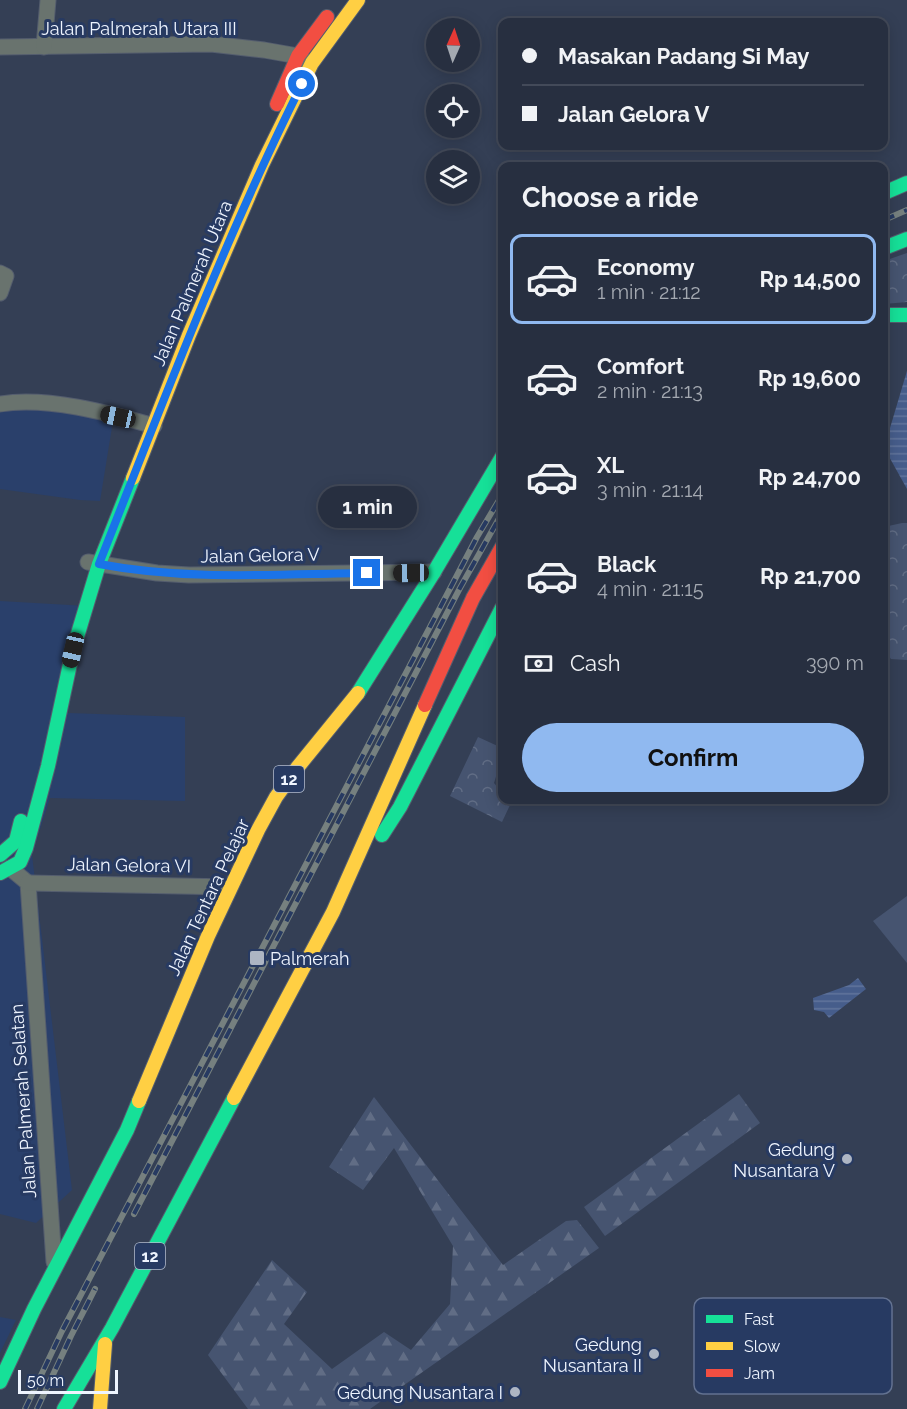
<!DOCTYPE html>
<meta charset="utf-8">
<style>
:root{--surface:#272f40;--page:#2f3747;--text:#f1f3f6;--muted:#a4a9b1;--line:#434a59;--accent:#90b9f0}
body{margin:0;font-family:Raleway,sans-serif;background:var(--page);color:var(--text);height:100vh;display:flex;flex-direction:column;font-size:22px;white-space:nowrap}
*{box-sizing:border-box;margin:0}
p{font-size:20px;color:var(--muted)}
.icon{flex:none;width:33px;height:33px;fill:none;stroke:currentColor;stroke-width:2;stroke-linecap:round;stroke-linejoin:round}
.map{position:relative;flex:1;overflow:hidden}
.side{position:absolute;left:498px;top:162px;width:390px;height:642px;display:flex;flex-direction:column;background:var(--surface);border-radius:12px;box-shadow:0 3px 15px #0003,0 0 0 2px var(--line)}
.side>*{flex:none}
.hud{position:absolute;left:498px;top:18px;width:390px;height:132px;border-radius:12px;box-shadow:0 3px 15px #0003,0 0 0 2px var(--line);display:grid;align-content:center;height:132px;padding:0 24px;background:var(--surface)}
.needle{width:39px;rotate:3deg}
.buttons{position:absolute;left:426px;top:18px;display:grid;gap:12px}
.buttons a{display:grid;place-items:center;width:54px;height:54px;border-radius:50%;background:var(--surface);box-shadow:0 3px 15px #0003,0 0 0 2px var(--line);font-size:30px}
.scale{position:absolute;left:18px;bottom:15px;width:100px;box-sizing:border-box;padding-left:6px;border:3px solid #eef4fe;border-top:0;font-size:16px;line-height:21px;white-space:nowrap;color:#eef4fe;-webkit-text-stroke:4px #273a62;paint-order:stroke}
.end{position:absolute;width:27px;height:27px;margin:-14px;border:8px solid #1a73e8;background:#fff;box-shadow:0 0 0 3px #fff}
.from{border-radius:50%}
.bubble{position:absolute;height:42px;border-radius:21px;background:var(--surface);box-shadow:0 3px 15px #0003,0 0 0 2px var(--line);font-size:20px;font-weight:700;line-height:42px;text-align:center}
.car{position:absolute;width:18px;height:36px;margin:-18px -9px;border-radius:8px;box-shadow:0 0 4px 2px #0007;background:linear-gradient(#222 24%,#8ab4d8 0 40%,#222 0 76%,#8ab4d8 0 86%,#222 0)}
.hud b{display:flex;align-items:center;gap:21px;height:57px;font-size:22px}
.hud b+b{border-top:2px solid var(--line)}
.hud i{width:15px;height:15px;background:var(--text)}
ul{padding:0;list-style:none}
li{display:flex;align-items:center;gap:18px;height:90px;margin:0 12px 9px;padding:0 12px;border:3px solid transparent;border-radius:12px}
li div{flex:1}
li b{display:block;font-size:22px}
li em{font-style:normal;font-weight:700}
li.active{border-color:var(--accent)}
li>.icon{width:54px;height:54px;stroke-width:1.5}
h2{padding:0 24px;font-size:27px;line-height:72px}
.pay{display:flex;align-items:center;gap:15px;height:66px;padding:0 24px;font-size:22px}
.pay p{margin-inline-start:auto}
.button{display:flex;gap:12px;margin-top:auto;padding:12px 24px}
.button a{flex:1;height:69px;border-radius:36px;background:var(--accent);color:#111;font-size:24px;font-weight:700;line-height:69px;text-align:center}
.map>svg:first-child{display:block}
</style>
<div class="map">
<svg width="907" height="1409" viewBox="0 0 907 1409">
<defs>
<pattern id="forest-firs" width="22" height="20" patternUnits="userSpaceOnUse" patternTransform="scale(1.5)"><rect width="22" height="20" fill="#465470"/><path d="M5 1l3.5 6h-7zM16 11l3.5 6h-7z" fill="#616d85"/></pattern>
<pattern id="park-crowns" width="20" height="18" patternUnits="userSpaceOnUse" patternTransform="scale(1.5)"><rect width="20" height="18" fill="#465470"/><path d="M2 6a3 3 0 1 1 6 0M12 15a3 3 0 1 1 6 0" fill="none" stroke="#616d85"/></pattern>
<pattern id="water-rules" width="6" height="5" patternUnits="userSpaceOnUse" patternTransform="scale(1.5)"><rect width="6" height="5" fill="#465d8b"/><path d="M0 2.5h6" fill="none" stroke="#61759c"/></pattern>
</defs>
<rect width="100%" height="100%" fill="#343f55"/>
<g fill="#2a406b">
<polygon points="0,406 60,409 113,421 100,501 80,500 0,489"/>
<polygon points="0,601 87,606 68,713 185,717 185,801 50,798 32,855 72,1190 36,1223 0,1214"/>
<polygon points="0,1317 16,1320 0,1353"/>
</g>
<polygon fill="#465470" points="907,896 907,963 873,921"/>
<g fill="url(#forest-firs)">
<polygon points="739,1094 760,1123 605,1236 584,1207"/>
<polygon points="374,1097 503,1265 566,1221 577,1220 599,1248 370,1409 248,1409 208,1355 272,1260 307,1292 284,1324 332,1369 384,1332 411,1350 450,1304 453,1246 394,1148 363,1190 329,1167"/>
</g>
<g fill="url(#park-crowns)">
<polygon points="907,253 907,302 884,304 884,261"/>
<polygon points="902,523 907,523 907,660 891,659 884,650 884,527"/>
<polygon points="478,737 502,748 502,757 494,783 502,793 502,800 508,800 511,803 502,822 450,796"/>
</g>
<g fill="url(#water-rules)">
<polygon points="907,371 907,489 887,453 887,438"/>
<polygon points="858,978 866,989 829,1018 824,1012 814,1010 813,998 849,985"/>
</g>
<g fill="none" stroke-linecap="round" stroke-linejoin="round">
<defs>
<g id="street">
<polyline points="0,47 211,44 264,50 298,56 304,60"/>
<polyline points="44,47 48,0"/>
<polyline points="0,273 6,276 0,293"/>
<path d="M0,404C46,396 109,413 154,426"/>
<polyline points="88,562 157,573 189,575 434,572"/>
<polyline points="10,868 28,883 54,1262"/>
<polyline points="28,883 230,887"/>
</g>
<g id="fast">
<polyline points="884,193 907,183"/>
<polyline points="884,248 907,239"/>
<polyline points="884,315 907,315"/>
<polyline points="358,693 434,572 502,457"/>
<polyline points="382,835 400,807 502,608"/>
<polyline points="0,855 16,841 21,821"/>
<polyline points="0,873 20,862 26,848 48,766 73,650 99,564 133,478"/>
<polyline points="0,1382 34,1309 127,1130 139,1101"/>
<polyline points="64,1409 112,1328 234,1098"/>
</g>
<g id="slow">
<polyline points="133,478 189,335 262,165 312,63 358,0"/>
<polyline points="234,1098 333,912 425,705"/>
<polyline points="139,1101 208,936 258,830 276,797 297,768 358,693"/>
<polyline points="100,1409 105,1344"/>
</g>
<g id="jam">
<polyline points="277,104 298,56 327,17"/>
<polyline points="425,705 473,598 502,547"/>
</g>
</defs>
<use href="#street" stroke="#545d6e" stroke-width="17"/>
<use href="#fast" stroke="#545d6e" stroke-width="16"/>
<use href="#slow" stroke="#545d6e" stroke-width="16"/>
<use href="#jam" stroke="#545d6e" stroke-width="16"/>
<use href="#street" stroke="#69736e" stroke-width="15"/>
<use href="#fast" stroke="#16e098" stroke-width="14"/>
<use href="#slow" stroke="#ffcf43" stroke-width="14"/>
<use href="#jam" stroke="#f24e42" stroke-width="14"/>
<defs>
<g id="rail">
<polyline points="884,220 907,210"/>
<polyline points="134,1214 460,588 502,513"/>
<polyline points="25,1409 62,1331 477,537 502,495"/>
<polyline points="37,1409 71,1336 95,1289"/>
</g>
</defs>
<use href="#rail" stroke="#76807f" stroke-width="6"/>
<use href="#rail" stroke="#273a62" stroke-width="4" stroke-dasharray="11" stroke-linecap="butt"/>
</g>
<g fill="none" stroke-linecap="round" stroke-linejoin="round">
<path stroke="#1a73e8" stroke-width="8" d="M302,84C224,240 163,402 99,564C188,581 277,574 367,573"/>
</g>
<g fill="#adb5c3" stroke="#273a62" stroke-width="2">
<rect x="249" y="950" width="16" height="16" rx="3"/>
<circle cx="847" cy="1159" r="6"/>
<circle cx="654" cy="1354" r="6"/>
<circle cx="515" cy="1392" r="6"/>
</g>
<g text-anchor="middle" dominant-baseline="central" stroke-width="6" stroke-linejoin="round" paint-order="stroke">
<g fill="#273a62" stroke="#b2bccf" stroke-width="1.5">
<rect x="274" y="766" width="30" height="26" rx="4.5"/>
<rect x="135" y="1243" width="30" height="26" rx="4.5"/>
</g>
<g font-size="16" font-weight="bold" fill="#eef4fe">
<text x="289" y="779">12</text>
<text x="150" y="1256">12</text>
</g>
<g font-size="18" fill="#eef4fe" stroke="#273a62">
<text x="139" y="28">Jalan Palmerah Utara III</text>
<text transform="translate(192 283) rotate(-67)">Jalan Palmerah Utara</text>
<text transform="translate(260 555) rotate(-1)">Jalan Gelora V</text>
<text transform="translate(129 865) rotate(1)">Jalan Gelora VI</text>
<text transform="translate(208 897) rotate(-65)">Jalan Tentara Pelajar</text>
<text transform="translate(23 1101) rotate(-94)">Jalan Palmerah Selatan</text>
</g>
<g font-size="18" fill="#eef4fe" stroke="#273a62" text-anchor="end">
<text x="270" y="958" text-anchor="start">Palmerah</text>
<text x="835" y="1149">Gedung<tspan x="835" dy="21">Nusantara V</tspan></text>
<text x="642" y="1344">Gedung<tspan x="642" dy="21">Nusantara II</tspan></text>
<text x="503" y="1392">Gedung Nusantara I</text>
</g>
</g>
<rect x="694" y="1298" width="198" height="96" rx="9" fill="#273a62" stroke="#637291" stroke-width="1.5"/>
<rect x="706" y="1315" width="27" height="8" fill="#16e098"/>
<rect x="706" y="1342" width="27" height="8" fill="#ffcf43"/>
<rect x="706" y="1369" width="27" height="8" fill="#f24e42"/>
<g font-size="16" fill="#eef4fe">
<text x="744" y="1325">Fast</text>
<text x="744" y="1352">Slow</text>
<text x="744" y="1379">Jam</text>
</g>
</svg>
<div class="buttons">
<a><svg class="needle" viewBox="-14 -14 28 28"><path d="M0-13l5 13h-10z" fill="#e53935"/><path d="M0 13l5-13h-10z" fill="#a4a9b1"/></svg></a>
<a><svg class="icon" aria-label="locate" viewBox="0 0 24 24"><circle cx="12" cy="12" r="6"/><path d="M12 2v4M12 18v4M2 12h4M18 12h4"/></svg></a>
<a><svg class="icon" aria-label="layers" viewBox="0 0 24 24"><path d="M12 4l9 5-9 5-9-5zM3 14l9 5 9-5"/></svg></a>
</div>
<div class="scale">50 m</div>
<i class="end from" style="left:302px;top:84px"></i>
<i class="end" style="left:367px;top:573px"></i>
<div class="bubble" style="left:318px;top:486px;width:99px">1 min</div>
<i class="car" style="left:118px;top:417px;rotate:282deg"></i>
<i class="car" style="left:411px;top:573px;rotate:269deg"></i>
<i class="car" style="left:73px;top:650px;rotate:193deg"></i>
<div class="hud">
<b><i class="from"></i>Masakan Padang Si May</b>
<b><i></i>Jalan Gelora V</b>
</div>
<section class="side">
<h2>Choose a ride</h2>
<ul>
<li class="active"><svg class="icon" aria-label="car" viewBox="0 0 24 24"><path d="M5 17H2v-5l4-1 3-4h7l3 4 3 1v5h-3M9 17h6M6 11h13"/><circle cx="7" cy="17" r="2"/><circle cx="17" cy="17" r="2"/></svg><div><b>Economy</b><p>1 min · 21:12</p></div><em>Rp 14,500</em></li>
<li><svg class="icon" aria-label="car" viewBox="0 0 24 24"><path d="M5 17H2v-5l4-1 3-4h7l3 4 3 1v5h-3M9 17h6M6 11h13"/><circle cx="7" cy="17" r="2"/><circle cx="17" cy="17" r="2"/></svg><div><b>Comfort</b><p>2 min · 21:13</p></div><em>Rp 19,600</em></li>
<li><svg class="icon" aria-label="car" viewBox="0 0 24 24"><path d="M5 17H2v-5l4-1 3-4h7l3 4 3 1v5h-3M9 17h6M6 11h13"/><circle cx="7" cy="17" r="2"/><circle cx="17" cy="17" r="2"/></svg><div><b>XL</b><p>3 min · 21:14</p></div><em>Rp 24,700</em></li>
<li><svg class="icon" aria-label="car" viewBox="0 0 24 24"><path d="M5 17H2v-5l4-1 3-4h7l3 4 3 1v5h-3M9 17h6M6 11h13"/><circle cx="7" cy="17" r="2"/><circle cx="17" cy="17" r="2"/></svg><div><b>Black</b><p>4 min · 21:15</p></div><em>Rp 21,700</em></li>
</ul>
<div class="pay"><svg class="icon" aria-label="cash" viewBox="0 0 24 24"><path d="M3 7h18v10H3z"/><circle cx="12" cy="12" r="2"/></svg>Cash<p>390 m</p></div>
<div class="button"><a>Confirm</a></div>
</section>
</div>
